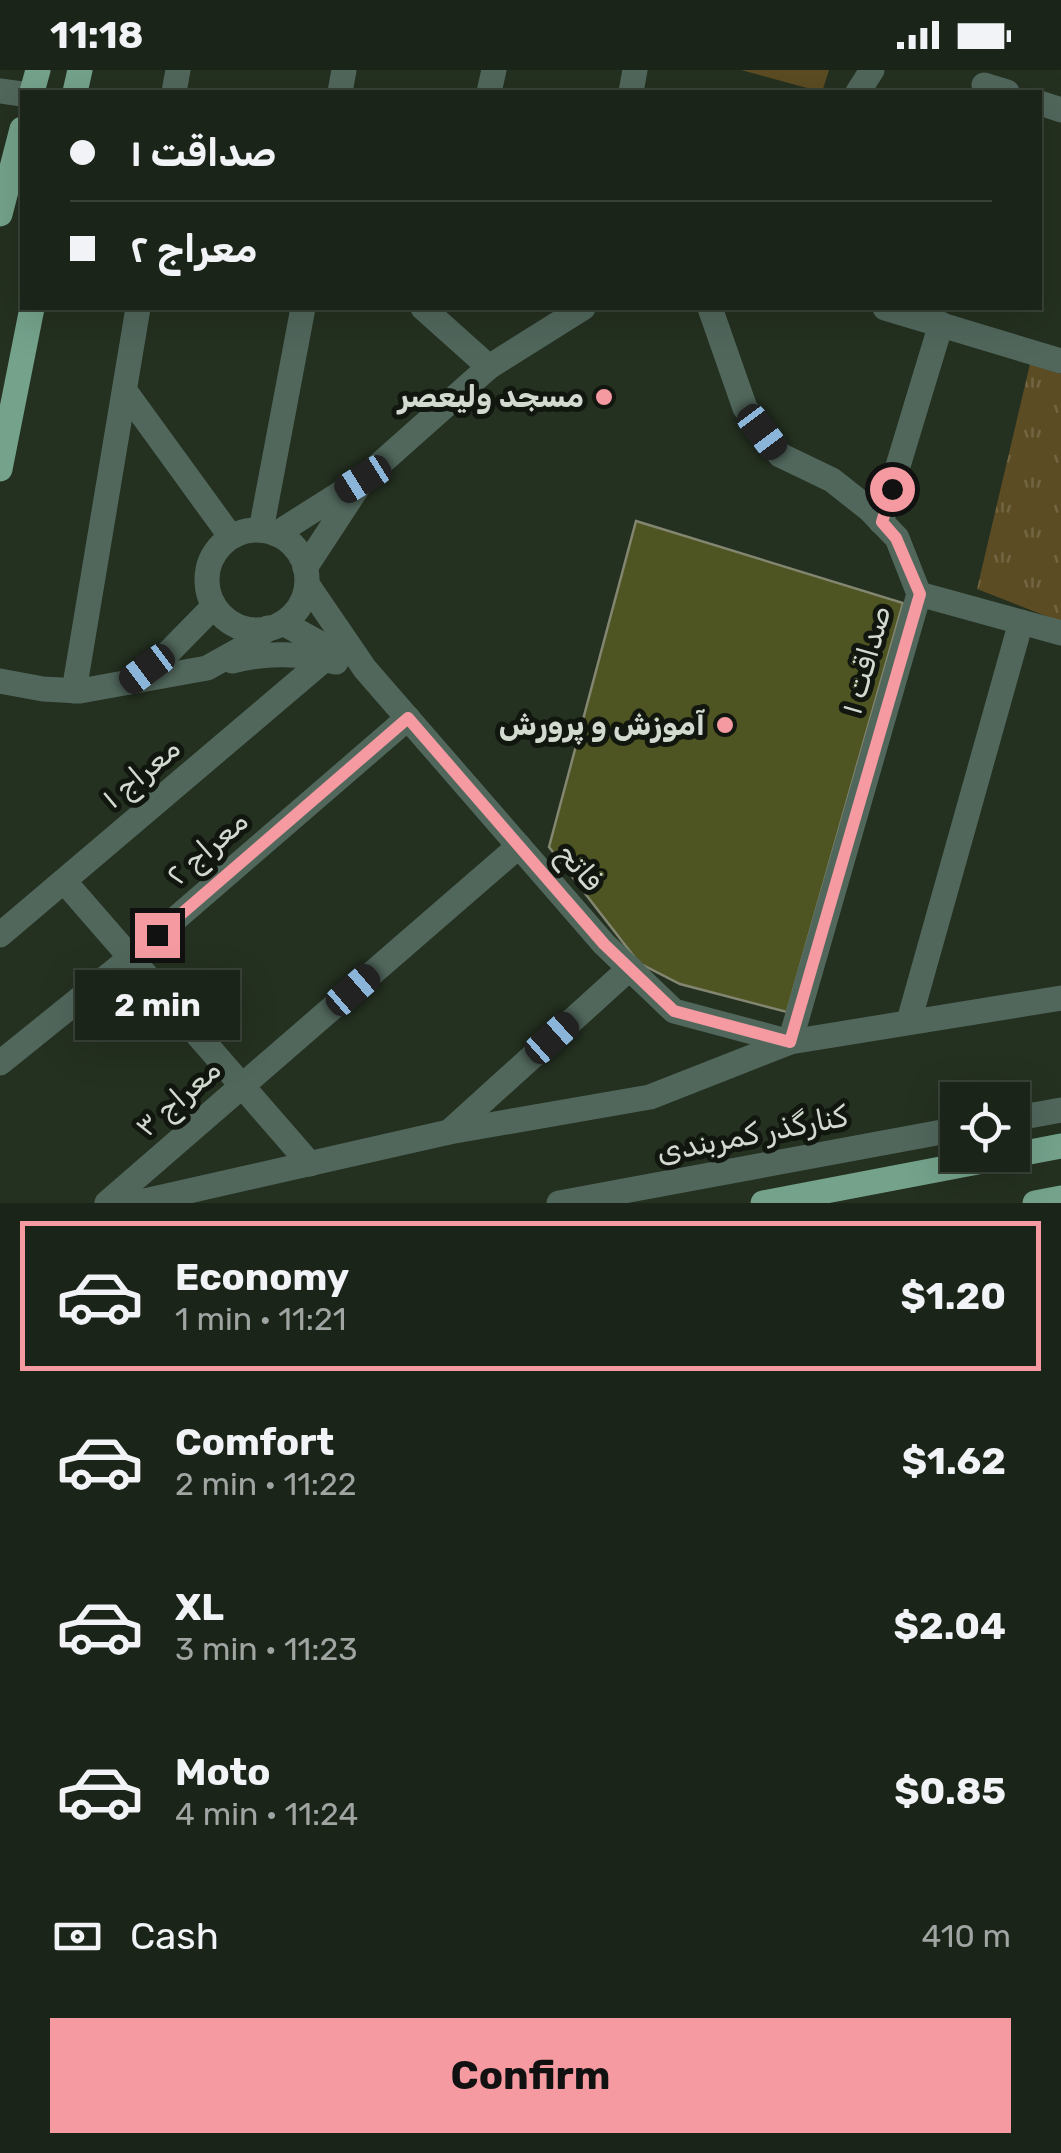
<!DOCTYPE html>
<meta charset="utf-8">
<style>
:root{--surface:#1b2418;--page:#283025;--text:#f1f3f6;--muted:#a0a4a2;--line:#394137;--accent:#f49aa0}
body{margin:0;font-family:Rubik,"Noto Sans Arabic",sans-serif;background:var(--page);color:var(--text);height:100vh;display:flex;flex-direction:column;font-size:38px;white-space:nowrap}
*{box-sizing:border-box;margin:0}
p{font-size:32px;color:var(--muted)}
.icon{flex:none;width:55px;height:55px;fill:none;stroke:currentColor;stroke-width:2;stroke-linecap:round;stroke-linejoin:round}
.map{position:relative;height:1133px;overflow:hidden}
.details{display:flex;flex-direction:column;background:var(--surface);flex:1}
.details>*{flex:none}
.hud{position:absolute;left:20px;top:20px;width:1022px;height:220px;border-radius:0px;box-shadow:0 10px 40px #0002,0 0 0 2px var(--line);display:grid;align-content:center;height:220px;padding:0 50px;background:var(--surface)}
.fabs{position:absolute;left:940px;top:1012px;display:grid;gap:20px}
.fabs a{display:grid;place-items:center;width:90px;height:90px;border-radius:0px;background:var(--surface);box-shadow:0 10px 40px #0002,0 0 0 2px var(--line);font-size:50px}
.end{position:absolute;width:45px;height:45px;margin:-22px;border:12px solid #f49aa0;background:#111;box-shadow:0 0 0 5px #111}
.from{border-radius:50%}
.bubble{position:absolute;height:70px;border-radius:0px;background:var(--surface);box-shadow:0 10px 40px #0002,0 0 0 2px var(--line);font-size:32px;font-weight:700;line-height:70px;text-align:center}
.car{position:absolute;width:30px;height:60px;margin:-30px -15px;border-radius:12px;box-shadow:0 0 8px 2px #0007;background:linear-gradient(#222 24%,#8ab4d8 0 40%,#222 0 76%,#8ab4d8 0 86%,#222 0)}
.hud b{display:flex;align-items:center;gap:35px;height:95px;font-size:38px}
.hud b+b{border-top:2px solid var(--line)}
.hud i{width:25px;height:25px;background:var(--text)}
ul{padding:18px 0 0;list-style:none}
li{display:flex;align-items:center;gap:30px;height:150px;margin:0 20px 15px;padding:0 30px;border:5px solid transparent;border-radius:0px}
li div{flex:1}
li b{display:block;font-size:38px}
li em{font-style:normal;font-weight:700}
li.active{border-color:var(--accent)}
li>.icon{width:90px;height:90px;stroke-width:1.5}
.pay{display:flex;align-items:center;gap:25px;height:110px;padding:0 50px;font-size:38px}
.pay p{margin-inline-start:auto}
.button{display:flex;gap:20px;margin-top:auto;padding:20px 50px}
.button a{flex:1;height:115px;border-radius:0px;background:var(--accent);color:#111;font-size:40px;font-weight:700;line-height:115px;text-align:center}
.status{display:flex;justify-content:space-between;align-items:center;height:70px;padding:0 50px;background:var(--surface);direction:ltr}
.status svg{height:28px;fill:currentColor}
.map>svg:first-child{display:block}
</style>
<div class="status"><b>11:18</b><svg viewBox="0 0 49 12"><path d="M0 12V9h3v3zM5 12V6h3v6zM10 12V3h3v9zM15 12V0h3v12zM26 1h20v11H26zM47 4h2v5h-2z"/></svg></div>
<div class="map">
<svg width="1061" height="1133" viewBox="0 0 1061 1133">
<defs>
<pattern id="grass-tufts" width="24" height="20" patternUnits="userSpaceOnUse" patternTransform="scale(2.5)"><rect width="24" height="20" fill="#5c4c23"/><path d="M3 7l-1-3M5 7V3M7 7l1-3M15 17l-1-3M17 17v-4M19 17l1-3" fill="none" stroke="#726542"/></pattern>
</defs>
<rect width="100%" height="100%" fill="#243020"/>
<polygon fill="url(#grass-tufts)" points="1030,294 1061,304 1061,552 977,519"/>
<polygon fill="#5c4c23" points="741,0 829,0 822,22"/>
<polygon fill="#4f5423" stroke="#838670" stroke-width="2.5" points="636,451 903,533 787,942 680,914 639,893 549,777"/>
<g fill="none" stroke-linecap="round" stroke-linejoin="round">
<g stroke="#51675c" stroke-width="25">
<polyline points="984,15 1007,22"/>
<polyline points="0,21 22,24"/>
<polyline points="174,22 178,0"/>
<polyline points="340,22 344,0"/>
<polyline points="489,22 494,0"/>
<polyline points="631,22 635,0"/>
<polyline points="858,22 872,0"/>
<polyline points="1040,33 1061,40"/>
<polyline points="423,238 489,297"/>
<polyline points="710,238 745,338 780,385 832,410 870,440 897,468 919,524 790,972"/>
<polyline points="885,238 1061,291"/>
<polyline points="125,321 231,467"/>
<polyline points="881,452 941,254"/>
<polyline points="261,460 303,238"/>
<circle cx="257" cy="510" r="50"/>
<polyline points="276,464 363,409 489,297 583,238"/>
<polyline points="305,498 358,417"/>
<polyline points="307,514 365,599 604,874 674,941 790,972"/>
<polyline points="919,524 1061,563"/>
<polyline points="283,553 339,584"/>
<path d="M232,591C268,582 299,583 336,592"/>
<polyline points="134,609 164,587 214,536"/>
<polyline points="0,611 43,619 80,621 207,598 252,573 268,558"/>
<polyline points="74,621 138,238"/>
<polyline points="64,811 310,1094"/>
<polyline points="0,865 325,589"/>
<polyline points="909,951 1021,552"/>
<polyline points="0,993 129,889 408,648"/>
<polyline points="1012,1049 1061,1040"/>
<polyline points="449,1062 630,898"/>
<polyline points="107,1133 519,776"/>
<polyline points="136,1133 449,1062 650,1027 790,972 1061,928"/>
<polyline points="559,1133 958,1059"/>
</g>
<g stroke="#74a28b" stroke-width="25">
<polyline points="32,22 38,0"/>
<polyline points="75,22 80,0"/>
<polyline points="0,144 22,59"/>
<polyline points="0,399 32,238"/>
<polyline points="763,1133 1061,1076"/>
<polyline points="1035,1133 1061,1128"/>
</g>
</g>
<g fill="none" stroke-linecap="round" stroke-linejoin="round">
<polyline stroke="#f49aa0" stroke-width="12" points="157,865 408,648 604,874 674,941 790,972 920,524 896,468 882,452 892,419"/>
</g>
<g fill="#f49aa0" stroke="#11160f" stroke-width="4">
<circle cx="604" cy="327" r="10"/>
<circle cx="725" cy="655" r="10"/>
</g>
<g text-anchor="middle" dominant-baseline="central" stroke-width="10" stroke-linejoin="round" paint-order="stroke">
<g font-size="30" font-weight="bold" fill="#d2dacf" stroke="#11160f" text-anchor="end">
<text x="584" y="327">مسجد ولیعصر</text>
<text x="705" y="655">آموزش و پرورش</text>
</g>
<g font-size="30" fill="#d2dacf" stroke="#11160f">
<text transform="translate(866 590) rotate(-74)">صداقت ۱</text>
<text transform="translate(141 703) rotate(-40)">معراج ۱</text>
<text transform="translate(207 778) rotate(-41)">معراج ۲</text>
<text transform="translate(580 797) rotate(49)">فاتح</text>
<text transform="translate(178 1028) rotate(-41)">معراج ۳</text>
<text transform="translate(752 1064) rotate(-11)">کنارگذر کمربندی</text>
</g>
</g>
</svg>
<div class="fabs">
<a><svg class="icon" aria-label="locate" viewBox="0 0 24 24"><circle cx="12" cy="12" r="6"/><path d="M12 2v4M12 18v4M2 12h4M18 12h4"/></svg></a>
</div>
<i class="end from" style="left:892px;top:419px"></i>
<i class="end" style="left:157px;top:865px"></i>
<div class="bubble" style="left:75px;top:900px;width:165px">2 min</div>
<i class="car" style="left:762px;top:362px;rotate:143deg"></i>
<i class="car" style="left:363px;top:409px;rotate:238deg"></i>
<i class="car" style="left:147px;top:599px;rotate:233deg"></i>
<i class="car" style="left:353px;top:920px;rotate:49deg"></i>
<i class="car" style="left:552px;top:968px;rotate:48deg"></i>
<div class="hud">
<b><i class="from"></i>صداقت ۱</b>
<b><i></i>معراج ۲</b>
</div>
</div>
<section class="details">
<ul>
<li class="active"><svg class="icon" aria-label="car" viewBox="0 0 24 24"><path d="M5 17H2v-5l4-1 3-4h7l3 4 3 1v5h-3M9 17h6M6 11h13"/><circle cx="7" cy="17" r="2"/><circle cx="17" cy="17" r="2"/></svg><div><b>Economy</b><p>1 min · 11:21</p></div><em>$1.20</em></li>
<li><svg class="icon" aria-label="car" viewBox="0 0 24 24"><path d="M5 17H2v-5l4-1 3-4h7l3 4 3 1v5h-3M9 17h6M6 11h13"/><circle cx="7" cy="17" r="2"/><circle cx="17" cy="17" r="2"/></svg><div><b>Comfort</b><p>2 min · 11:22</p></div><em>$1.62</em></li>
<li><svg class="icon" aria-label="car" viewBox="0 0 24 24"><path d="M5 17H2v-5l4-1 3-4h7l3 4 3 1v5h-3M9 17h6M6 11h13"/><circle cx="7" cy="17" r="2"/><circle cx="17" cy="17" r="2"/></svg><div><b>XL</b><p>3 min · 11:23</p></div><em>$2.04</em></li>
<li><svg class="icon" aria-label="car" viewBox="0 0 24 24"><path d="M5 17H2v-5l4-1 3-4h7l3 4 3 1v5h-3M9 17h6M6 11h13"/><circle cx="7" cy="17" r="2"/><circle cx="17" cy="17" r="2"/></svg><div><b>Moto</b><p>4 min · 11:24</p></div><em>$0.85</em></li>
</ul>
<div class="pay"><svg class="icon" aria-label="cash" viewBox="0 0 24 24"><path d="M3 7h18v10H3z"/><circle cx="12" cy="12" r="2"/></svg>Cash<p>410 m</p></div>
<div class="button"><a>Confirm</a></div>
</section>
